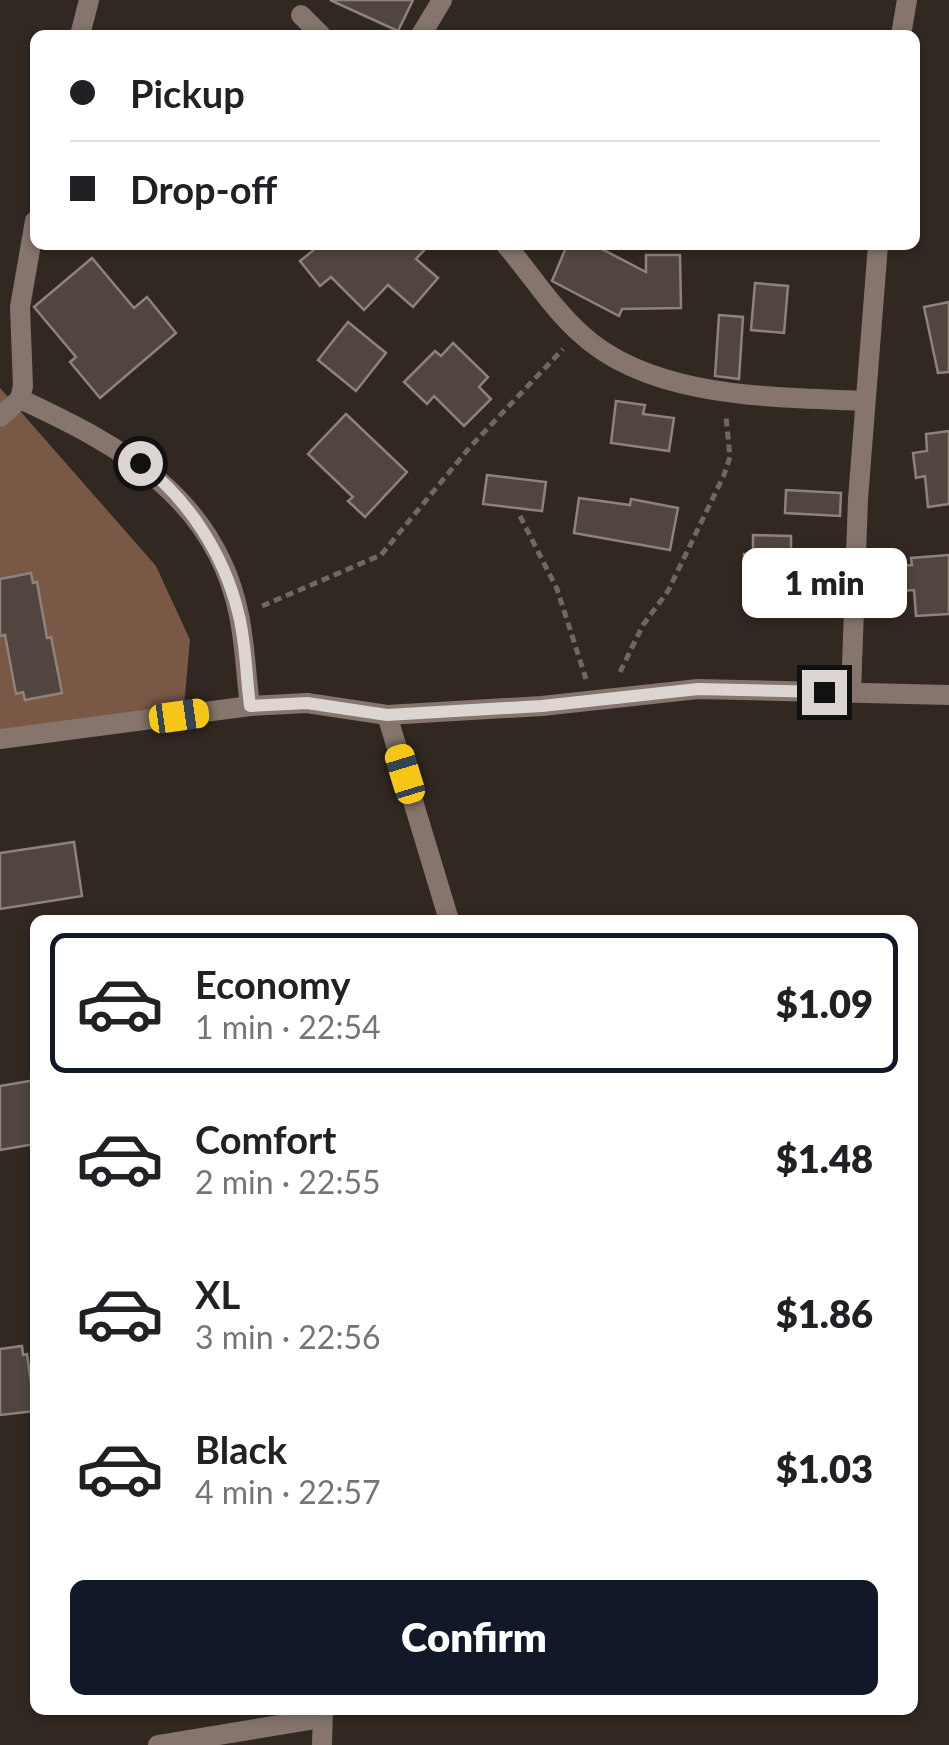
<!DOCTYPE html>
<meta charset="utf-8">
<style>
:root{--surface:#fff;--page:#f6f6f6;--text:#202124;--muted:#757577;--line:#e0e0e0;--accent:#111827}
body{margin:0;font-family:Lato,sans-serif;background:var(--page);color:var(--text);height:100vh;display:flex;flex-direction:column;font-size:38px;white-space:nowrap}
*{box-sizing:border-box;margin:0}
p{font-size:32px;color:var(--muted)}
.icon{flex:none;width:55px;height:55px;fill:none;stroke:currentColor;stroke-width:2;stroke-linecap:round;stroke-linejoin:round}
.map{position:relative;flex:1;overflow:hidden}
.side{position:absolute;left:30px;top:915px;width:888px;height:800px;display:flex;flex-direction:column;background:var(--surface);border-radius:15px;box-shadow:0 2px 8px #0004}
.side>*{flex:none}
.hud{position:absolute;left:30px;top:30px;width:890px;height:220px;border-radius:15px;box-shadow:0 2px 8px #0004;display:grid;align-content:center;height:220px;padding:0 40px;background:var(--surface)}
.end{position:absolute;width:45px;height:45px;margin:-22px;border:12px solid #dcd5d1;background:#111;box-shadow:0 0 0 5px #111}
.from{border-radius:50%}
.bubble{position:absolute;height:70px;border-radius:15px;background:var(--surface);box-shadow:0 2px 8px #0004;font-size:32px;font-weight:800;line-height:70px;text-align:center}
.car{position:absolute;width:30px;height:60px;margin:-30px -15px;border-radius:12px;box-shadow:0 0 8px 2px #0007;background:linear-gradient(#f5c518 24%,#345 0 40%,#f5c518 0 76%,#345 0 86%,#f5c518 0)}
.hud b{display:flex;align-items:center;gap:35px;height:95px;font-size:38px}
.hud b+b{border-top:2px solid var(--line)}
.hud i{width:25px;height:25px;background:var(--text)}
ul{padding:18px 0 0;list-style:none}
li{display:flex;align-items:center;gap:30px;height:140px;margin:0 20px 15px;padding:0 20px;border:5px solid transparent;border-radius:15px}
li div{flex:1}
li b{display:block;font-size:38px}
li em{font-style:normal;font-weight:800}
li.current{border-color:var(--accent)}
li>.icon{width:90px;height:90px;stroke-width:1.5}
.button{display:flex;gap:20px;margin-top:auto;padding:20px 40px}
.button a{flex:1;height:115px;border-radius:15px;background:var(--accent);color:#fff;font-size:40px;font-weight:800;line-height:115px;text-align:center}
.map>svg:first-child{display:block}
</style>
<div class="map">
<svg width="949" height="1745" viewBox="0 0 949 1745">
<rect width="100%" height="100%" fill="#322822"/>
<polygon fill="#795945" points="0,388 156,566 190,640 184,706 0,732"/>
<g fill="#50463f" stroke="#8e827b" stroke-width="2.5">
<polygon points="330,0 413,0 398,31"/>
<polygon points="320,245 429,245 416,259 438,278 413,307 388,285 364,310 331,277 320,286 300,261"/>
<polygon points="567,245 594,245 646,272 646,255 680,255 681,308 622,309 619,316 552,281"/>
<polygon points="92,258 134,308 147,297 176,333 100,398 70,362 76,357 34,307"/>
<polygon points="755,283 788,286 784,333 751,330"/>
<polygon points="949,302 949,372 938,373 924,307"/>
<polygon points="719,315 743,317 739,379 715,376"/>
<polygon points="348,322 386,353 356,391 318,360"/>
<polygon points="453,343 488,377 479,387 491,399 464,426 434,396 427,404 404,382 435,351 441,356"/>
<polygon points="616,401 645,405 643,414 674,418 669,451 611,443"/>
<polygon points="346,414 407,472 365,517 348,501 353,497 308,454"/>
<polygon points="949,431 949,504 928,507 925,476 916,478 913,453 927,451 926,434"/>
<polygon points="487,475 546,482 542,511 483,504"/>
<polygon points="786,490 841,493 840,516 785,513"/>
<polygon points="579,498 630,505 631,499 678,508 670,550 574,533"/>
<polygon points="753,535 791,536 791,592 749,591 750,576 744,576 744,554 753,554"/>
<polygon points="949,555 949,614 916,616 914,590 901,591 899,566 912,565 911,558"/>
<polygon points="31,573 33,583 37,582 47,638 51,637 62,693 25,700 23,692 16,694 5,635 0,636 0,579"/>
<polygon points="74,842 82,896 0,909 0,853"/>
<polygon points="35,1080 35,1144 0,1150 0,1086"/>
<polygon points="22,1346 23,1355 27,1354 35,1411 0,1415 0,1349"/>
</g>
<g fill="none" stroke-linecap="round" stroke-linejoin="round">
<g stroke="#706762" stroke-width="5" stroke-dasharray="8 5" stroke-linecap="butt">
<polyline points="520,516 557,589 586,679"/>
<polyline points="262,606 381,555 470,447 563,349"/>
<polyline points="620,672 643,625 668,591 724,475 730,457 726,417"/>
</g>
<g stroke="#85756c" stroke-width="20">
<polyline points="301,15 321,35"/>
<polyline points="80,35 89,0"/>
<polyline points="421,35 442,0"/>
<polyline points="901,35 907,0"/>
<path d="M506,245C530,273 552,308 580,333C650,399 774,397 865,401"/>
<path d="M20,399C119,445 215,496 239,615C245,644 246,676 250,706"/>
<polyline points="0,417 20,399 23,386 20,307 35,221"/>
<polyline points="851,693 858,499 878,245"/>
<polyline points="387,715 449,920"/>
<polyline points="0,739 250,706 307,703 387,715 542,706 698,689 949,695"/>
<polyline points="158,1745 322,1718"/>
<polyline points="322,1745 323,1710"/>
</g>
</g>
<g fill="none" stroke-linecap="round" stroke-linejoin="round">
<path stroke="#dcd5d1" stroke-width="12" d="M140,463C188,498 224,555 238,612C246,641 246,676 250,706L307,703L387,715L542,706L698,689L824,692"/>
</g>
</svg>
<i class="end from" style="left:140px;top:463px"></i>
<i class="end" style="left:824px;top:692px"></i>
<div class="bubble" style="left:742px;top:548px;width:165px">1 min</div>
<i class="car" style="left:179px;top:716px;rotate:82deg"></i>
<i class="car" style="left:405px;top:774px;rotate:343deg"></i>
<div class="hud">
<b><i class="from"></i>Pickup</b>
<b><i></i>Drop-off</b>
</div>
<section class="side">
<ul>
<li class="current"><svg class="icon" aria-label="car" viewBox="0 0 24 24"><path d="M5 17H2v-5l4-1 3-4h7l3 4 3 1v5h-3M9 17h6M6 11h13"/><circle cx="7" cy="17" r="2"/><circle cx="17" cy="17" r="2"/></svg><div><b>Economy</b><p>1 min · 22:54</p></div><em>$1.09</em></li>
<li><svg class="icon" aria-label="car" viewBox="0 0 24 24"><path d="M5 17H2v-5l4-1 3-4h7l3 4 3 1v5h-3M9 17h6M6 11h13"/><circle cx="7" cy="17" r="2"/><circle cx="17" cy="17" r="2"/></svg><div><b>Comfort</b><p>2 min · 22:55</p></div><em>$1.48</em></li>
<li><svg class="icon" aria-label="car" viewBox="0 0 24 24"><path d="M5 17H2v-5l4-1 3-4h7l3 4 3 1v5h-3M9 17h6M6 11h13"/><circle cx="7" cy="17" r="2"/><circle cx="17" cy="17" r="2"/></svg><div><b>XL</b><p>3 min · 22:56</p></div><em>$1.86</em></li>
<li><svg class="icon" aria-label="car" viewBox="0 0 24 24"><path d="M5 17H2v-5l4-1 3-4h7l3 4 3 1v5h-3M9 17h6M6 11h13"/><circle cx="7" cy="17" r="2"/><circle cx="17" cy="17" r="2"/></svg><div><b>Black</b><p>4 min · 22:57</p></div><em>$1.03</em></li>
</ul>
<div class="button"><a>Confirm</a></div>
</section>
</div>
